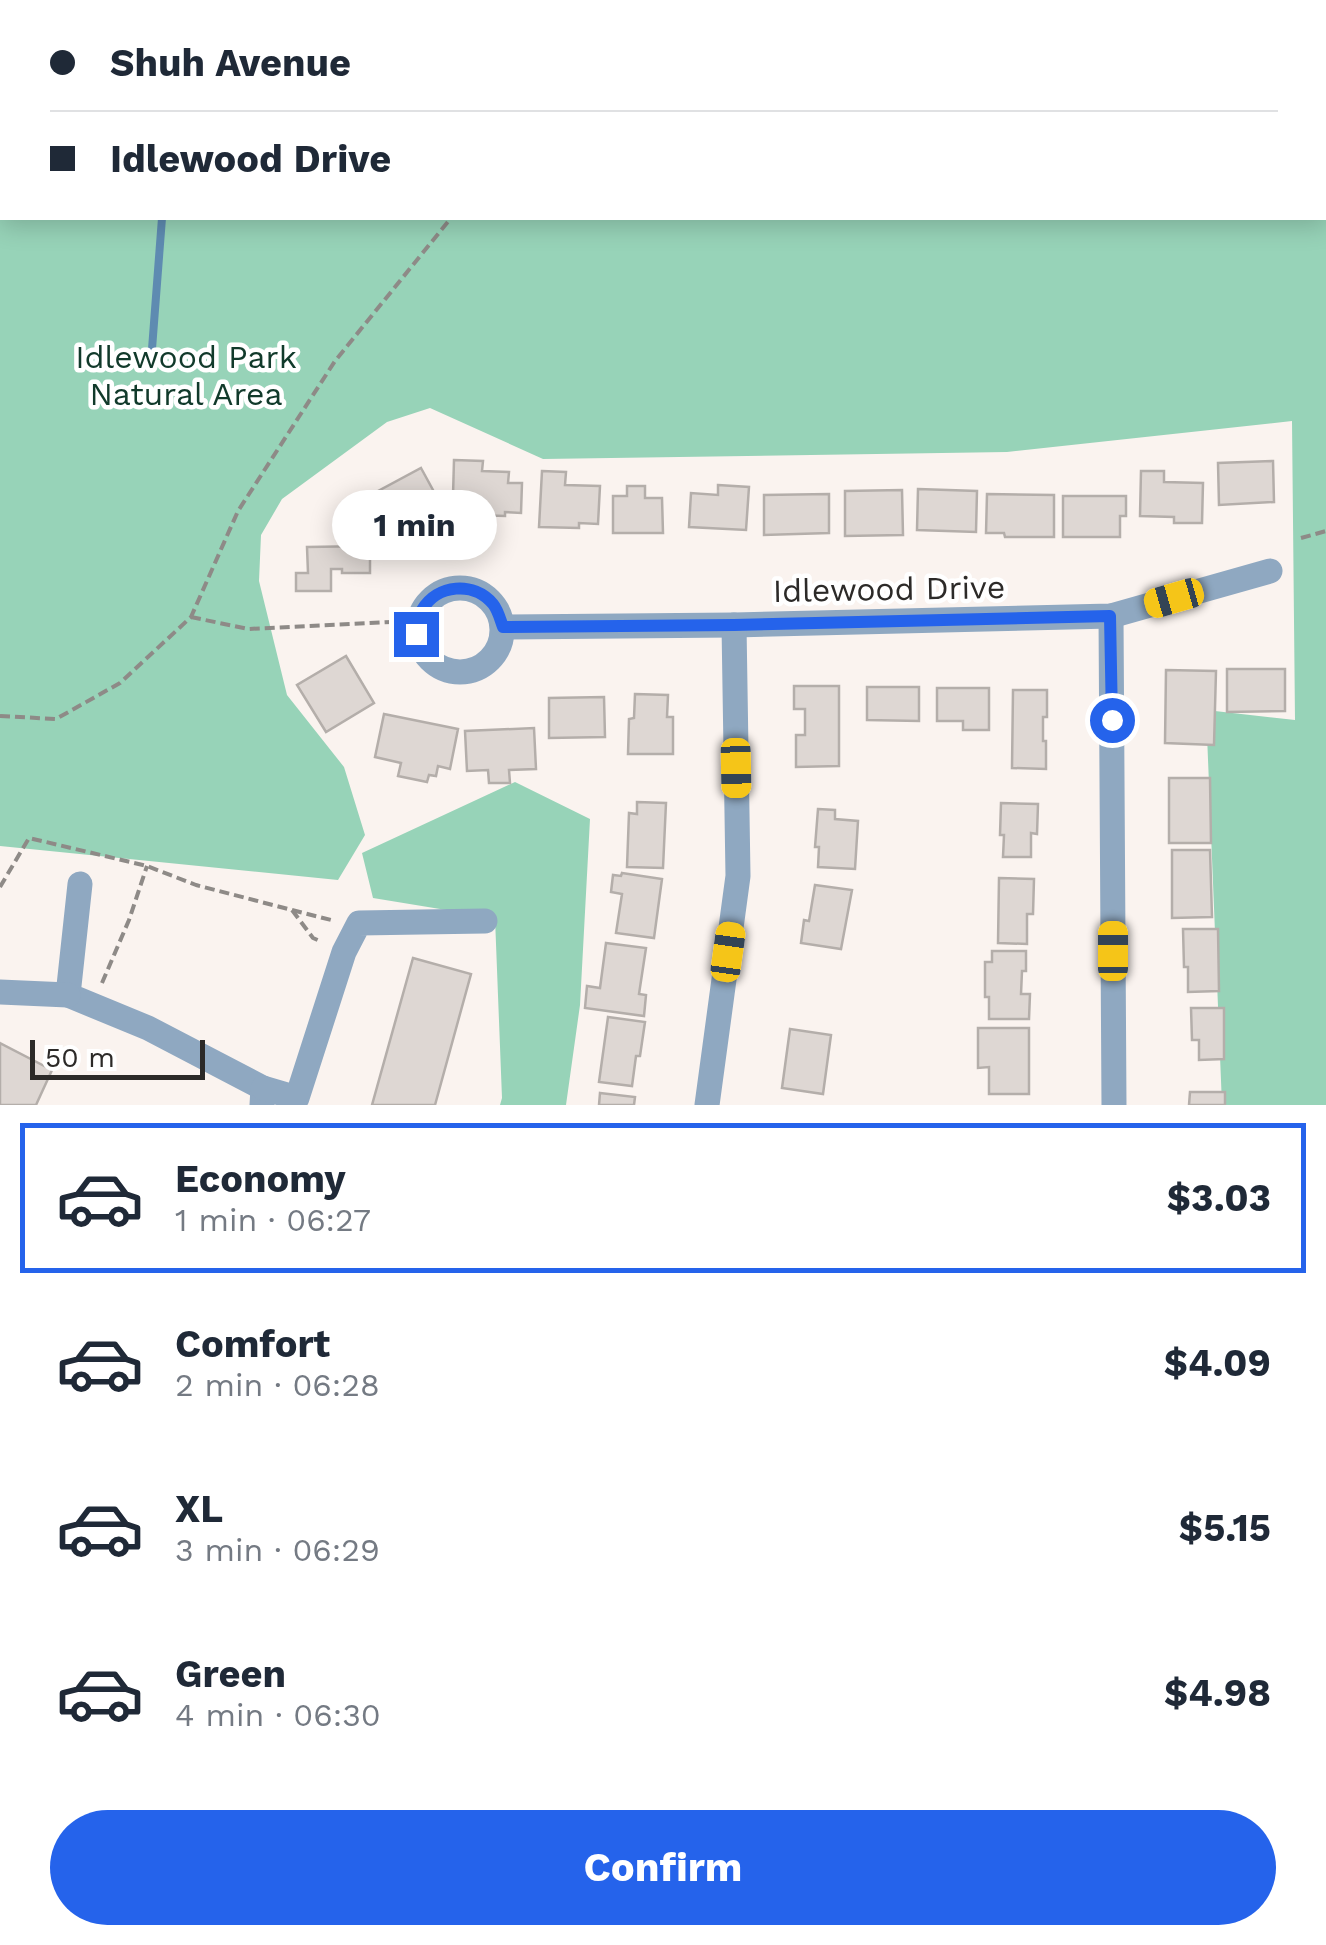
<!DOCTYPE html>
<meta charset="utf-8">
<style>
:root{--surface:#fff;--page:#f2f2f3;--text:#1f2937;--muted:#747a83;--line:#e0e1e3;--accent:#2563eb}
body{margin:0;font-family:"Work Sans",sans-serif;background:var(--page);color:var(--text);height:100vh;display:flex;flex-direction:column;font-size:38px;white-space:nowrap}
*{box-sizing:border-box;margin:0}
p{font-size:32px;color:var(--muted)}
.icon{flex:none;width:55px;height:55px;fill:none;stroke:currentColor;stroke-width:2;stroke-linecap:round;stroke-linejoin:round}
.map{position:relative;height:1105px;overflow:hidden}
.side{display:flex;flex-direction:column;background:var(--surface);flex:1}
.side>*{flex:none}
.top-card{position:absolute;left:0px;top:0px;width:1328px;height:220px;box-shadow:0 5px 25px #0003;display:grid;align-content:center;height:220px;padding:0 50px;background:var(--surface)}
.scale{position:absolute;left:30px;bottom:25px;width:175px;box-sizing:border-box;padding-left:10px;border:5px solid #2c2a28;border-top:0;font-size:28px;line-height:35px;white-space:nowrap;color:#2c2a28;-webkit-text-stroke:8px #fff;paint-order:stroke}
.end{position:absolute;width:45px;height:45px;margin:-22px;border:12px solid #2563eb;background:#fff;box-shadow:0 0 0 5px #fff}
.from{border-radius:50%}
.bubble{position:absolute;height:70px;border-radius:35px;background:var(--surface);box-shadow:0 5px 25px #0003;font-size:32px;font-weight:700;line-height:70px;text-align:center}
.car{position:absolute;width:30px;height:60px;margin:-30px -15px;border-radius:12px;box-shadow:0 0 8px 2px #0007;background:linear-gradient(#f5c518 24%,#345 0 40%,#f5c518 0 76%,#345 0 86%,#f5c518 0)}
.top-card b{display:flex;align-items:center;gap:35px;height:95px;font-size:38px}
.top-card b+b{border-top:2px solid var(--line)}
.top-card i{width:25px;height:25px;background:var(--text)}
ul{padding:18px 0 0;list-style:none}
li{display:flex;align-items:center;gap:30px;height:150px;margin:0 20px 15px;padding:0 30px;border:5px solid transparent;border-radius:0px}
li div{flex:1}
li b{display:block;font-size:38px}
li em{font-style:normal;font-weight:700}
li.current{border-color:var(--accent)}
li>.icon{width:90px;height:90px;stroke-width:1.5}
.button{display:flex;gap:20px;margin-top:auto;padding:20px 50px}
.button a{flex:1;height:115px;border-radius:60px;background:var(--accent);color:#fff;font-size:40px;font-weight:700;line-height:115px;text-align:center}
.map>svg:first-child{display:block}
</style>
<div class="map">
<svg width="1326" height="1105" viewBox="0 0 1326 1105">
<rect width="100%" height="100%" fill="#faf3ef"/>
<g fill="#97d3b8">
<polygon points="7,0 1326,0 1326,1105 1222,1105 1206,710 1295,720 1292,421 1007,452 543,459 430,408 387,422 282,499 261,535 259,581 287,695 344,767 365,835 338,880 0,846 0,199 2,123 2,218 1325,218 1325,2 7,2"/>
<polygon points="515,782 590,819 580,1005 566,1105 500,1105 502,1098 495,918 373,898 362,853"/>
</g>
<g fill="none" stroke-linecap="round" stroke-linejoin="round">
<g stroke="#5e8bb1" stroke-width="8">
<polyline points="179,2 179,0"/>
<polyline points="152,349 162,218"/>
</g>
</g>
<g fill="#ded7d3" stroke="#b4aeaa" stroke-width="2.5">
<polygon points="454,460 483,461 482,471 509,472 508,483 522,483 521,513 505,512 505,516 474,515 475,497 453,496"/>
<polygon points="1273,461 1274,502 1219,505 1218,463"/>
<polygon points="421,468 439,501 418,513 421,518 388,536 367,497"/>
<polygon points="542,471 566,472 565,485 600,486 598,524 579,523 579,528 539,527"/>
<polygon points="1141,471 1164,471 1164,482 1203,483 1202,523 1174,523 1174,517 1140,516"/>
<polygon points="718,485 749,487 746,530 689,527 691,493 718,495"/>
<polygon points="627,486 645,486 645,498 662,498 663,533 613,533 613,496 627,496"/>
<polygon points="918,489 977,491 976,532 917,530"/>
<polygon points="902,490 903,535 845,536 845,491"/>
<polygon points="829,494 829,533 764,535 764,495"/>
<polygon points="987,494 1054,495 1054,537 1005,537 1004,533 986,533"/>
<polygon points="1063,496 1126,496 1126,516 1120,516 1120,537 1063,537"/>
<polygon points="370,546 370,573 342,573 342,569 331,569 331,591 296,591 296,573 308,573 307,547"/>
<polygon points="346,656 374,703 326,732 297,685"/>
<polygon points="1227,669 1285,669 1285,711 1227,712"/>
<polygon points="1166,670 1216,671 1214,745 1165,743"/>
<polygon points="794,686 839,686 839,766 796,767 796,735 805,735 805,709 794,709"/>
<polygon points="867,687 919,687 919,721 867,720"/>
<polygon points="937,688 989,688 989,730 963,730 963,721 937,721"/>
<polygon points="1013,690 1047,690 1047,717 1043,717 1043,741 1046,741 1046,769 1012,768"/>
<polygon points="635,694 668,695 667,717 673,717 673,754 628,754 629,719 634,718"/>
<polygon points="604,697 605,737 549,738 549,698"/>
<polygon points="384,714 458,729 450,769 438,766 436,776 429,775 427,782 398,776 401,763 375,757"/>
<polygon points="534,728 536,769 509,770 510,783 489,783 488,770 467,771 465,731"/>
<polygon points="1169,778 1210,778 1211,843 1169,843"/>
<polygon points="637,802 666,803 663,868 627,867 629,813 637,814"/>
<polygon points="1001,803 1038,804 1037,834 1031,833 1031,857 1003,857 1004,835 1000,835"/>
<polygon points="818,809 835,810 835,819 858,821 855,869 818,867 819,847 815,847"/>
<polygon points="1172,850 1210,850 1212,917 1172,918"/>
<polygon points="622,873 662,879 654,938 616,933 622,894 611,892 613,875 621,876"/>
<polygon points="999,878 1034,879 1033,914 1027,914 1027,944 998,943"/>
<polygon points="815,885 852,890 841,949 801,943 804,920 809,921"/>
<polygon points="1183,929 1218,929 1219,991 1188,992 1188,967 1184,967"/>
<polygon points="606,943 646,948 639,994 646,995 644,1016 585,1008 587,986 600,988"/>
<polygon points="992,951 1026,951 1026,971 1022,971 1021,994 1030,994 1029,1019 989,1019 989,997 985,997 985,962 992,962"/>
<polygon points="413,958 471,974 435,1105 372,1105"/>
<polygon points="1191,1008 1224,1008 1224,1059 1199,1060 1199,1040 1192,1040"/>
<polygon points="608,1017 645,1022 640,1056 636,1056 632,1086 599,1082"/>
<polygon points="978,1028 1029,1028 1029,1094 989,1094 989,1067 978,1068"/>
<polygon points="790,1029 831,1035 823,1094 782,1088"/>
<polygon points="0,1043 52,1070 36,1105 0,1105"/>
<polygon points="1190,1092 1225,1092 1225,1105 1189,1105"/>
<polygon points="600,1093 635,1097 634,1105 599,1105"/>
</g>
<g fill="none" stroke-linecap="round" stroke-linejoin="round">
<g stroke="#8e8a87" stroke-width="4" stroke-dasharray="10 5" stroke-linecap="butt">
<polyline points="1168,2 1169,0"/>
<polyline points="1301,538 1326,531"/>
<polyline points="191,617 248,629 392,622"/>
<polyline points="0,716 56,719 120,683 191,617 238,511 335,361 451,218"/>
<polyline points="0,887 29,838 147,866 196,885 292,910 313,938 322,942"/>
<polyline points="292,910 331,920"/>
<polyline points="102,983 129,920 147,866"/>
</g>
<g stroke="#8fa8c1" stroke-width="25">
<circle cx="460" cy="630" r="42"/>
<polyline points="1111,616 1114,1105"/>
<polyline points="503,627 734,625 1111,616 1270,571"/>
<polyline points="80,884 68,995 148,1028 263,1088 262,1105"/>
<polyline points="0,992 68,995"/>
<polyline points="263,1088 297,1098 344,952 359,923 485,921"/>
<polyline points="707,1105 738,876 734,625"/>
</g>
</g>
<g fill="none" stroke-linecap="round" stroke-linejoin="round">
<path stroke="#2563eb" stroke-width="12" d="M416,634C418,626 418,617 422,610C437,584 474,581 493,604C498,610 500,619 503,627L734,625L1110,616L1112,720"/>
</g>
<g text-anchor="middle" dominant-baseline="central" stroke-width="9" stroke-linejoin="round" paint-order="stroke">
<g font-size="32" fill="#113a2b" stroke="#fff">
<text x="186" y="357">Idlewood Park<tspan x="186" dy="37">Natural Area</tspan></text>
</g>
<g font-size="32" fill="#2c2a28" stroke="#fff">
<text transform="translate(889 589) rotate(-1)">Idlewood Drive</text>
</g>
</g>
</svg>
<div class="scale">50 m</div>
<i class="end from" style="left:1112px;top:720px"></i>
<i class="end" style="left:416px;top:634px"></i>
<div class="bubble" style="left:332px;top:490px;width:165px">1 min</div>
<i class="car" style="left:1174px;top:598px;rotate:254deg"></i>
<i class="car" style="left:736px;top:768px;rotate:179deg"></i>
<i class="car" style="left:1113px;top:951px;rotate:0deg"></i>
<i class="car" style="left:728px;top:952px;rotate:8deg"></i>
<div class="top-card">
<b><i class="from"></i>Shuh Avenue</b>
<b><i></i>Idlewood Drive</b>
</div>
</div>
<section class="side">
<ul>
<li class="current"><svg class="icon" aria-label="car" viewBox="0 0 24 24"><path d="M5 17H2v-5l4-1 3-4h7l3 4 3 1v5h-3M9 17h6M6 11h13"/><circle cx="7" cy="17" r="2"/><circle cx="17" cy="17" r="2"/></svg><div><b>Economy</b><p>1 min · 06:27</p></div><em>$3.03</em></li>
<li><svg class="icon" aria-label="car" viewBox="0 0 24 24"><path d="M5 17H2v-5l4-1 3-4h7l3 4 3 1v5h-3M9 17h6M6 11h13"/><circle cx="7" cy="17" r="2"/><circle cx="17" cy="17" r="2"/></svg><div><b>Comfort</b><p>2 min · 06:28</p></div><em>$4.09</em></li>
<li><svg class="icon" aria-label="car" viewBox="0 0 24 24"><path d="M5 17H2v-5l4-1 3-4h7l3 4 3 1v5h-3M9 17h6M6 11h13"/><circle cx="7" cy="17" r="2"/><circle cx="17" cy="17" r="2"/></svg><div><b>XL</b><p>3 min · 06:29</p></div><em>$5.15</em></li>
<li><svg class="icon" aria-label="car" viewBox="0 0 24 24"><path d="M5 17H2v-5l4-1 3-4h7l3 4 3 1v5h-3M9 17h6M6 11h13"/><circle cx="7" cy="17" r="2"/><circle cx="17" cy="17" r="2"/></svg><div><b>Green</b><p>4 min · 06:30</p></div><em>$4.98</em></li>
</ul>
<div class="button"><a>Confirm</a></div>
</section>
